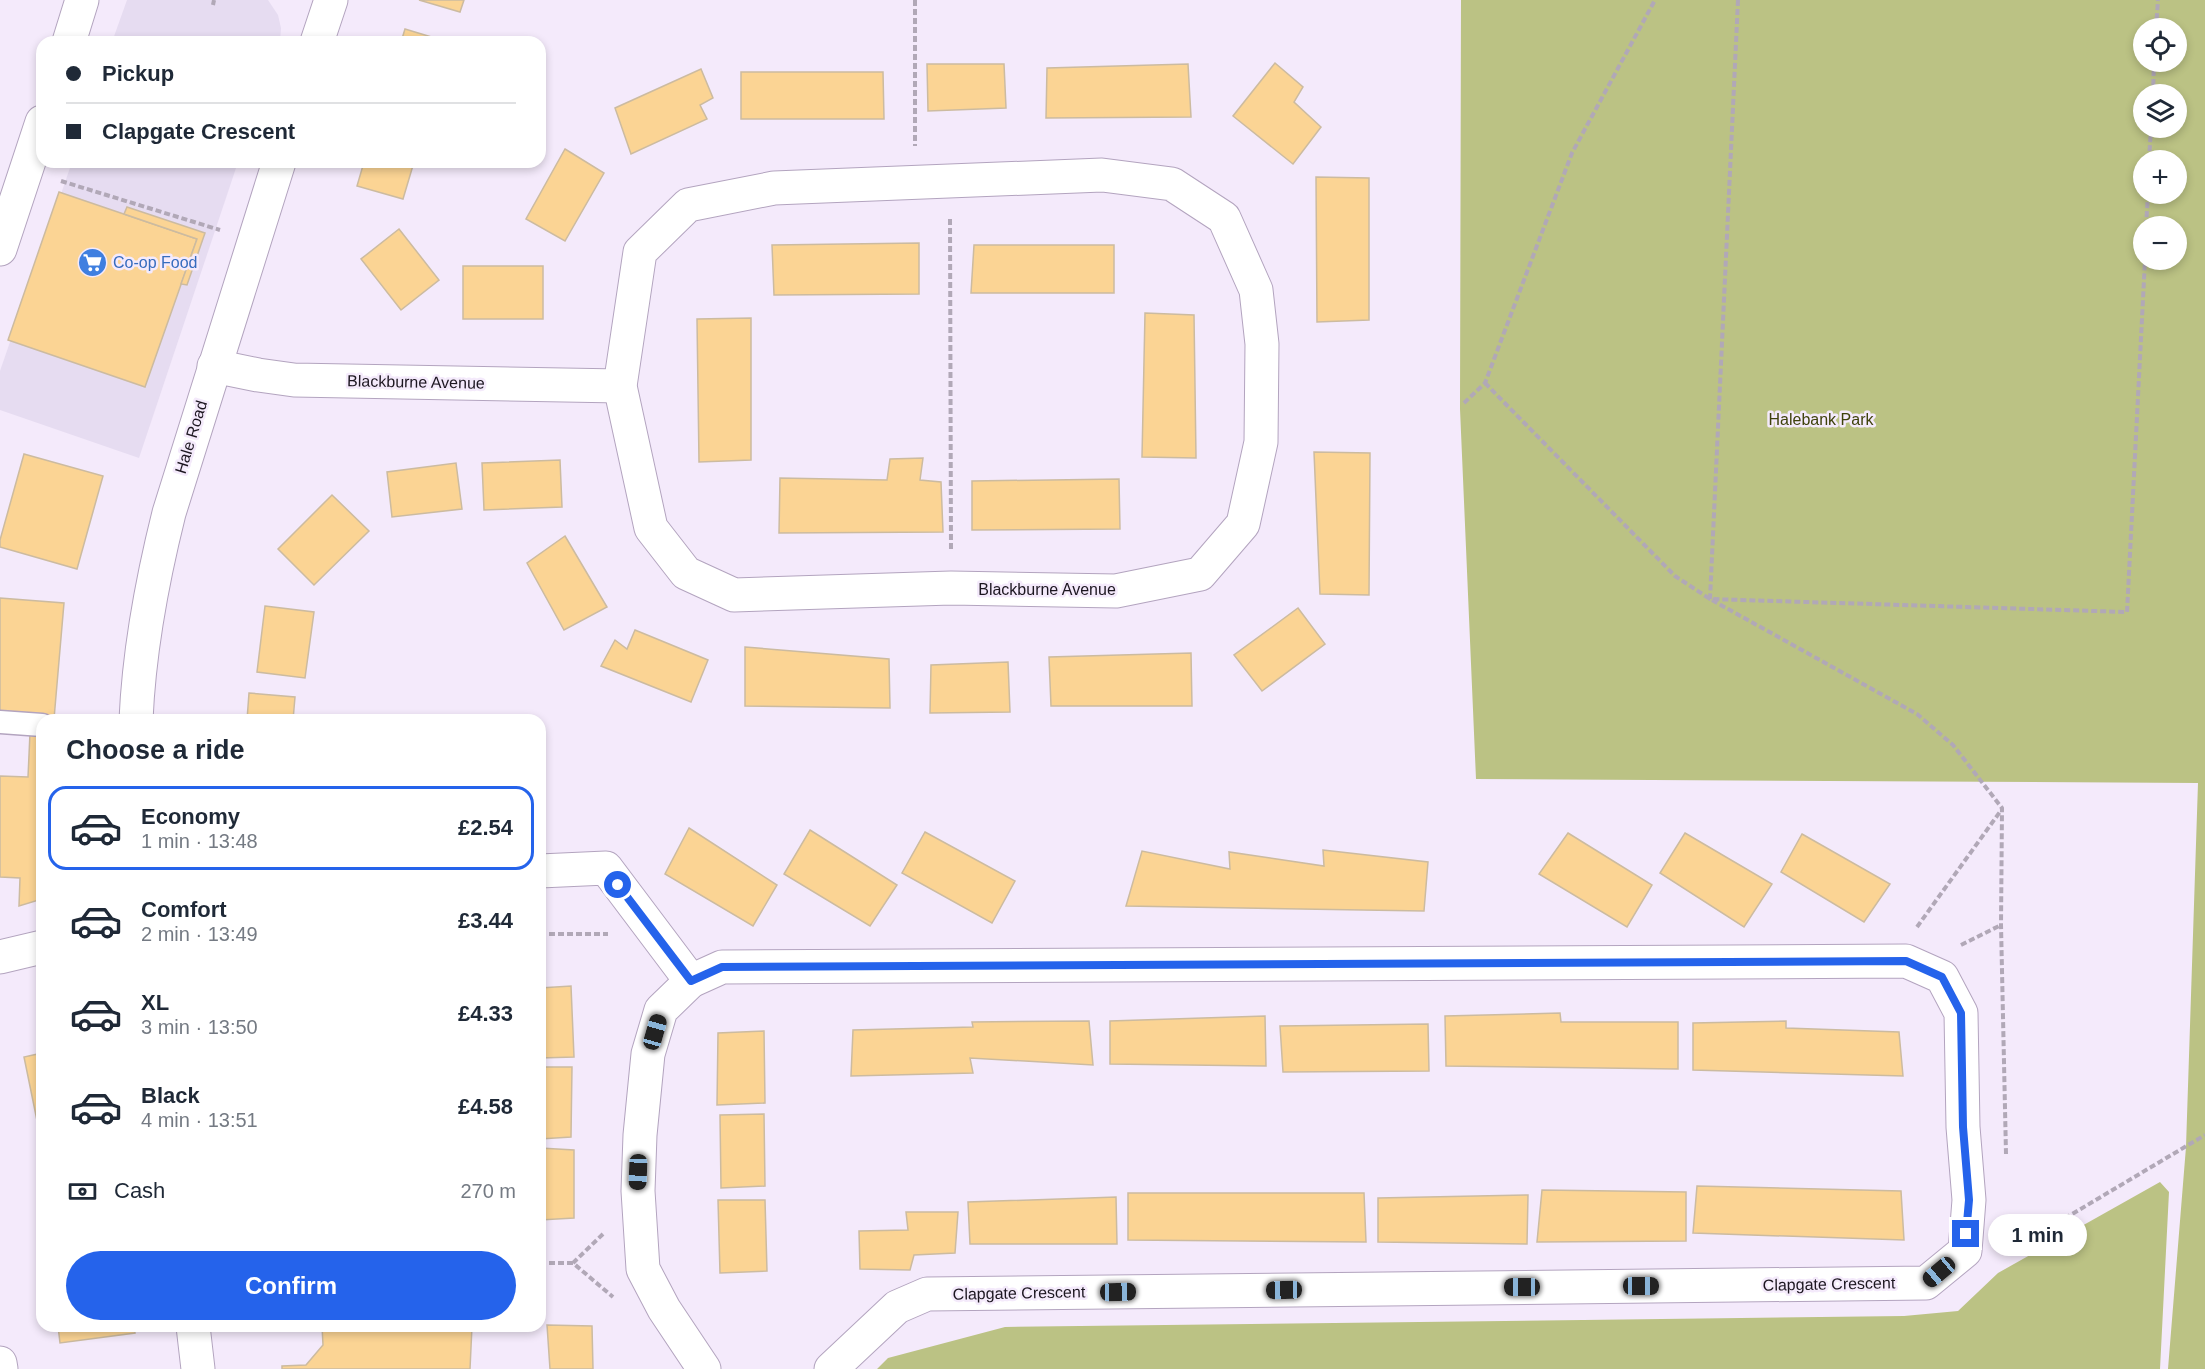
<!DOCTYPE html>
<meta charset="utf-8">
<style>
:root{--surface:#fff;--page:#f2f2f3;--text:#1f2937;--muted:#747a83;--line:#e0e1e3;--accent:#2563eb}
body{margin:0;font-family:Helvetica,sans-serif;background:var(--page);color:var(--text);height:100vh;display:flex;flex-direction:column;font-size:22px;white-space:nowrap}
*{box-sizing:border-box;margin:0}
p{font-size:20px;color:var(--muted)}
.icon{flex:none;width:33px;height:33px;fill:none;stroke:currentColor;stroke-width:2;stroke-linecap:round;stroke-linejoin:round}
.map{position:relative;flex:1;overflow:hidden}
.details{position:absolute;left:36px;top:714px;width:510px;height:618px;display:flex;flex-direction:column;background:var(--surface);border-radius:18px;box-shadow:0 3px 9px #0003}
.details>*{flex:none}
.guide{position:absolute;left:36px;top:36px;width:510px;height:132px;border-radius:18px;box-shadow:0 3px 9px #0003;display:grid;align-content:center;height:132px;padding:0 30px;background:var(--surface)}
.tools{position:absolute;left:2133px;top:18px;display:grid;gap:12px}
.tools a{display:grid;place-items:center;width:54px;height:54px;border-radius:50%;background:var(--surface);box-shadow:0 3px 9px #0003;font-size:30px}
.end{position:absolute;width:27px;height:27px;margin:-14px;border:8px solid #2563eb;background:#fff;box-shadow:0 0 0 3px #fff}
.from{border-radius:50%}
.bubble{position:absolute;height:42px;border-radius:21px;background:var(--surface);box-shadow:0 3px 9px #0003;font-size:20px;font-weight:800;line-height:42px;text-align:center}
.car{position:absolute;width:18px;height:36px;margin:-18px -9px;border-radius:8px;box-shadow:0 0 4px 2px #0007;background:linear-gradient(#222 24%,#8ab4d8 0 40%,#222 0 76%,#8ab4d8 0 86%,#222 0)}
.guide b{display:flex;align-items:center;gap:21px;height:57px;font-size:22px}
.guide b+b{border-top:2px solid var(--line)}
.guide i{width:15px;height:15px;background:var(--text)}
ul{padding:0;list-style:none}
li{display:flex;align-items:center;gap:18px;height:84px;margin:0 12px 9px;padding:0 18px;border:3px solid transparent;border-radius:18px}
li div{flex:1}
li b{display:block;font-size:22px}
li em{font-style:normal;font-weight:800}
li.active{border-color:var(--accent)}
li>.icon{width:54px;height:54px;stroke-width:1.5}
h2{padding:0 30px;font-size:27px;line-height:72px}
.pay{display:flex;align-items:center;gap:15px;height:66px;padding:0 30px;font-size:22px}
.pay p{margin-inline-start:auto}
.cta{display:flex;gap:12px;margin-top:auto;padding:12px 30px}
.cta a{flex:1;height:69px;border-radius:36px;background:var(--accent);color:#fff;font-size:24px;font-weight:800;line-height:69px;text-align:center}
.map>svg:first-child{display:block}
</style>
<div class="map">
<svg width="2205" height="1369" viewBox="0 0 2205 1369">
<rect width="100%" height="100%" fill="#f4eafb"/>
<g fill="#e6dcf1">
<polygon points="127,0 268,0 278,15 281,28 280,41 112,42"/>
<polygon points="72,162 238,162 139,458 0,410 0,371"/>
</g>
<g fill="#bbc284" fill-rule="evenodd">
<path d="M1461,0H2205V1369H2168L2186,1147L2198,783L1476,779L1460,409ZM2176,28V62H2144V28ZM2176,94V128H2144V94ZM2176,160V194H2144V160ZM2176,226V260H2144V226Z"/>
<polygon points="2160,1182 2169,1192 2160,1369 877,1369 888,1358 1005,1327 1904,1316 1958,1311 1998,1273"/>
</g>
<g fill="#fbd494" stroke="#ccbba0" stroke-width="1.5">
<polygon points="419,0 464,0 460,12"/>
<polygon points="405,29 448,42 401,42"/>
<polygon points="1275,63 1303,87 1294,102 1321,127 1293,164 1233,116"/>
<polygon points="927,64 1004,64 1006,108 928,111"/>
<polygon points="1188,64 1191,117 1046,118 1047,68"/>
<polygon points="701,69 713,98 700,105 707,119 631,154 615,108"/>
<polygon points="741,72 883,72 884,119 741,119"/>
<polygon points="565,149 604,173 565,241 526,219"/>
<polygon points="364,162 414,162 403,199 357,186"/>
<polygon points="1316,177 1369,178 1369,320 1317,322"/>
<polygon points="59,192 197,239 145,387 8,340"/>
<polygon points="127,207 205,233 187,285 181,284 197,239 124,214"/>
<polygon points="399,229 439,280 401,310 361,259"/>
<polygon points="919,243 919,294 774,295 772,245"/>
<polygon points="974,245 1114,245 1114,293 971,293"/>
<rect x="463" y="266" width="80" height="53"/>
<polygon points="1145,313 1194,315 1196,458 1142,457"/>
<polygon points="751,318 751,460 699,462 697,319"/>
<polygon points="1314,452 1370,453 1369,595 1320,594"/>
<polygon points="24,454 103,476 77,569 0,547 0,540"/>
<polygon points="923,458 920,480 941,482 943,532 779,533 780,478 887,480 890,459"/>
<polygon points="560,460 562,507 484,510 482,463"/>
<polygon points="456,463 462,509 392,517 387,472"/>
<polygon points="1119,479 1120,529 972,530 972,481"/>
<polygon points="332,495 369,531 314,585 278,549"/>
<polygon points="565,536 607,607 564,630 527,563"/>
<polygon points="0,598 64,603 54,719 0,715"/>
<polygon points="265,606 314,612 305,678 257,672"/>
<polygon points="1298,608 1325,644 1262,691 1234,655"/>
<polygon points="635,630 708,660 691,702 601,666 615,640 627,649"/>
<polygon points="745,647 889,659 890,708 745,706"/>
<polygon points="1191,653 1192,706 1051,706 1049,657"/>
<polygon points="1008,662 1010,712 930,713 931,665"/>
<polygon points="249,693 295,697 293,720 247,720"/>
<polygon points="30,733 42,734 42,899 19,906 20,878 0,877 0,776 28,777"/>
<polygon points="689,828 777,885 753,926 665,874"/>
<polygon points="810,830 897,885 870,926 784,874"/>
<polygon points="925,832 1015,881 992,923 902,873"/>
<polygon points="1568,833 1652,885 1627,927 1539,874"/>
<polygon points="1685,833 1772,884 1744,927 1660,873"/>
<polygon points="1802,834 1890,884 1864,922 1781,872"/>
<polygon points="1323,850 1428,862 1424,911 1126,906 1142,851 1230,869 1229,852 1324,866"/>
<polygon points="571,986 574,1057 540,1058 540,988"/>
<polygon points="1560,1013 1561,1022 1678,1022 1678,1069 1446,1066 1445,1016"/>
<polygon points="1265,1016 1266,1066 1110,1064 1110,1021"/>
<polygon points="1089,1021 1093,1065 970,1058 973,1073 851,1076 853,1030 973,1027 972,1022"/>
<polygon points="1786,1021 1786,1028 1899,1032 1903,1076 1693,1070 1693,1023"/>
<polygon points="1428,1024 1429,1071 1283,1072 1280,1026"/>
<polygon points="764,1031 765,1103 717,1105 718,1033"/>
<polygon points="42,1053 42,1145 24,1057"/>
<polygon points="540,1067 572,1067 571,1137 540,1139"/>
<polygon points="764,1114 765,1186 721,1188 720,1115"/>
<polygon points="540,1148 574,1150 574,1218 540,1220"/>
<polygon points="1697,1186 1901,1191 1904,1240 1693,1233"/>
<polygon points="1542,1190 1686,1192 1686,1241 1537,1242"/>
<polygon points="1128,1193 1364,1193 1366,1242 1128,1240"/>
<polygon points="1528,1195 1527,1244 1378,1242 1378,1198"/>
<polygon points="1116,1197 1117,1244 970,1244 968,1202"/>
<polygon points="718,1200 765,1200 767,1271 720,1273"/>
<polygon points="906,1212 958,1212 955,1253 914,1255 910,1270 860,1269 859,1231 908,1230"/>
<polygon points="547,1325 592,1326 593,1369 550,1369"/>
<polygon points="58,1326 134,1326 135,1333 60,1343"/>
<polygon points="322,1326 472,1326 470,1369 282,1369 282,1366 306,1365 323,1345"/>
</g>
<g fill="none" stroke-linecap="round" stroke-linejoin="round">
<defs>
<polyline id="lane" points="0,722 42,725"/>
<g id="street">
<polyline points="69,42 82,0"/>
<polygon points="1102,175 1172,184 1224,218 1256,290 1262,344 1261,442 1243,524 1200,574 1116,591 951,588 734,595 686,573 651,528 620,386 640,252 688,205 774,188"/>
<polyline points="0,249 42,122"/>
<polyline points="214,366 258,375 294,380 620,386"/>
<polyline points="540,871 606,868 691,981"/>
<polyline points="0,957 42,947"/>
<polyline points="0,1363 1,1369"/>
<polyline points="704,1369 664,1309 643,1269 638,1191 640,1135 648,1054 661,1010 691,981 722,967 1906,961 1942,977 1961,1013 1963,1127 1969,1200 1965,1251 1926,1283 927,1294 897,1307 831,1369"/>
</g>
<g id="secondary">
<polyline points="317,42 331,0"/>
<path d="M136,720C139,650 152,581 169,513L279,162"/>
<polyline points="193,1326 198,1369"/>
</g>
</defs>
<use href="#lane" stroke="#b3a4bf" stroke-width="25"/>
<use href="#street" stroke="#b3a4bf" stroke-width="35"/>
<use href="#secondary" stroke="#b3a4bf" stroke-width="35"/>
<g stroke="#b1a8b7" stroke-width="4" stroke-dasharray="6 3" stroke-linecap="butt">
<polyline points="915,0 915,146"/>
<polyline points="1738,0 1710,599 2127,612 2145,260"/>
<polyline points="213,5 214,0"/>
<polyline points="2156,28 2158,0"/>
<polyline points="2153,94 2154,62"/>
<polyline points="2149,160 2151,128"/>
<polyline points="61,181 220,230"/>
<polyline points="950,219 951,550"/>
<polyline points="2146,226 2148,194"/>
<polyline points="1485,383 1675,576 1710,599 1917,714 1953,745 2002,808 2001,925 2006,1154"/>
<polyline points="1464,403 1485,383 1572,153 1655,0"/>
<polyline points="1917,927 2002,809"/>
<polyline points="540,934 608,934"/>
<polyline points="1961,945 2001,925"/>
<polyline points="603,1234 573,1263 613,1297"/>
<polyline points="2002,1253 2010,1251 2205,1135"/>
<polyline points="540,1263 573,1263"/>
<polyline points="231,1330 239,1326"/>
</g>
<use href="#lane" stroke="#fff" stroke-width="22"/>
<use href="#street" stroke="#fff" stroke-width="33"/>
<use href="#secondary" stroke="#fff" stroke-width="33"/>
</g>
<g fill="none" stroke-linecap="round" stroke-linejoin="round">
<polyline stroke="#2563eb" stroke-width="8" points="618,885 691,981 722,967 1906,961 1942,977 1961,1013 1963,1127 1969,1200 1966,1234"/>
</g>
<defs>
<symbol id="supermarket-disc" viewBox="-11 -11 22 22"><circle r="9.5" fill="#3f7fe0" stroke="#f4eafb"/><path d="M-6-5.5h2.5l.6 2H6L4.5 2H-2.5L-4.4-4H-6ZM-1.5 3.2a1.3 1.3 0 1 0 .1 0ZM3 3.2a1.3 1.3 0 1 0 .1 0Z" fill="#fff"/></symbol>
</defs>
<g fill-rule="evenodd">
<use href="#supermarket-disc" x="76" y="246" width="33" height="33"/>
</g>
<g text-anchor="middle" dominant-baseline="central" stroke-width="5" stroke-linejoin="round" paint-order="stroke">
<g font-size="16" fill="#366cbe" stroke="#f4eafb" text-anchor="start">
<text x="113" y="262">Co-op Food</text>
</g>
<g font-size="16" fill="#1c1620" stroke="#f4eafb">
<text transform="translate(416 382) rotate(1)">Blackburne Avenue</text>
<text transform="translate(191 437) rotate(-73)">Hale Road</text>
<text x="1047" y="589">Blackburne Avenue</text>
<text transform="translate(1829 1284) rotate(-1)">Clapgate Crescent</text>
<text transform="translate(1019 1293) rotate(-1)">Clapgate Crescent</text>
</g>
<g font-size="16" fill="#3e410b" stroke="#f4eafb">
<text x="1821" y="419">Halebank Park</text>
</g>
</g>
</svg>
<div class="tools">
<a><svg class="icon" aria-label="locate" viewBox="0 0 24 24"><circle cx="12" cy="12" r="6"/><path d="M12 2v4M12 18v4M2 12h4M18 12h4"/></svg></a>
<a><svg class="icon" aria-label="layers" viewBox="0 0 24 24"><path d="M12 4l9 5-9 5-9-5zM3 14l9 5 9-5"/></svg></a>
<a>+</a>
<a>−</a>
</div>
<i class="end from" style="left:618px;top:885px"></i>
<i class="end" style="left:1966px;top:1234px"></i>
<div class="bubble" style="left:1988px;top:1214px;width:99px">1 min</div>
<i class="car" style="left:655px;top:1032px;rotate:16deg"></i>
<i class="car" style="left:638px;top:1172px;rotate:182deg"></i>
<i class="car" style="left:1939px;top:1272px;rotate:230deg"></i>
<i class="car" style="left:1641px;top:1286px;rotate:90deg"></i>
<i class="car" style="left:1522px;top:1287px;rotate:270deg"></i>
<i class="car" style="left:1284px;top:1290px;rotate:269deg"></i>
<i class="car" style="left:1118px;top:1292px;rotate:89deg"></i>
<div class="guide">
<b><i class="from"></i>Pickup</b>
<b><i></i>Clapgate Crescent</b>
</div>
<section class="details">
<h2>Choose a ride</h2>
<ul>
<li class="active"><svg class="icon" aria-label="car" viewBox="0 0 24 24"><path d="M5 17H2v-5l4-1 3-4h7l3 4 3 1v5h-3M9 17h6M6 11h13"/><circle cx="7" cy="17" r="2"/><circle cx="17" cy="17" r="2"/></svg><div><b>Economy</b><p>1 min · 13:48</p></div><em>£2.54</em></li>
<li><svg class="icon" aria-label="car" viewBox="0 0 24 24"><path d="M5 17H2v-5l4-1 3-4h7l3 4 3 1v5h-3M9 17h6M6 11h13"/><circle cx="7" cy="17" r="2"/><circle cx="17" cy="17" r="2"/></svg><div><b>Comfort</b><p>2 min · 13:49</p></div><em>£3.44</em></li>
<li><svg class="icon" aria-label="car" viewBox="0 0 24 24"><path d="M5 17H2v-5l4-1 3-4h7l3 4 3 1v5h-3M9 17h6M6 11h13"/><circle cx="7" cy="17" r="2"/><circle cx="17" cy="17" r="2"/></svg><div><b>XL</b><p>3 min · 13:50</p></div><em>£4.33</em></li>
<li><svg class="icon" aria-label="car" viewBox="0 0 24 24"><path d="M5 17H2v-5l4-1 3-4h7l3 4 3 1v5h-3M9 17h6M6 11h13"/><circle cx="7" cy="17" r="2"/><circle cx="17" cy="17" r="2"/></svg><div><b>Black</b><p>4 min · 13:51</p></div><em>£4.58</em></li>
</ul>
<div class="pay"><svg class="icon" aria-label="cash" viewBox="0 0 24 24"><path d="M3 7h18v10H3z"/><circle cx="12" cy="12" r="2"/></svg>Cash<p>270 m</p></div>
<div class="cta"><a>Confirm</a></div>
</section>
</div>
